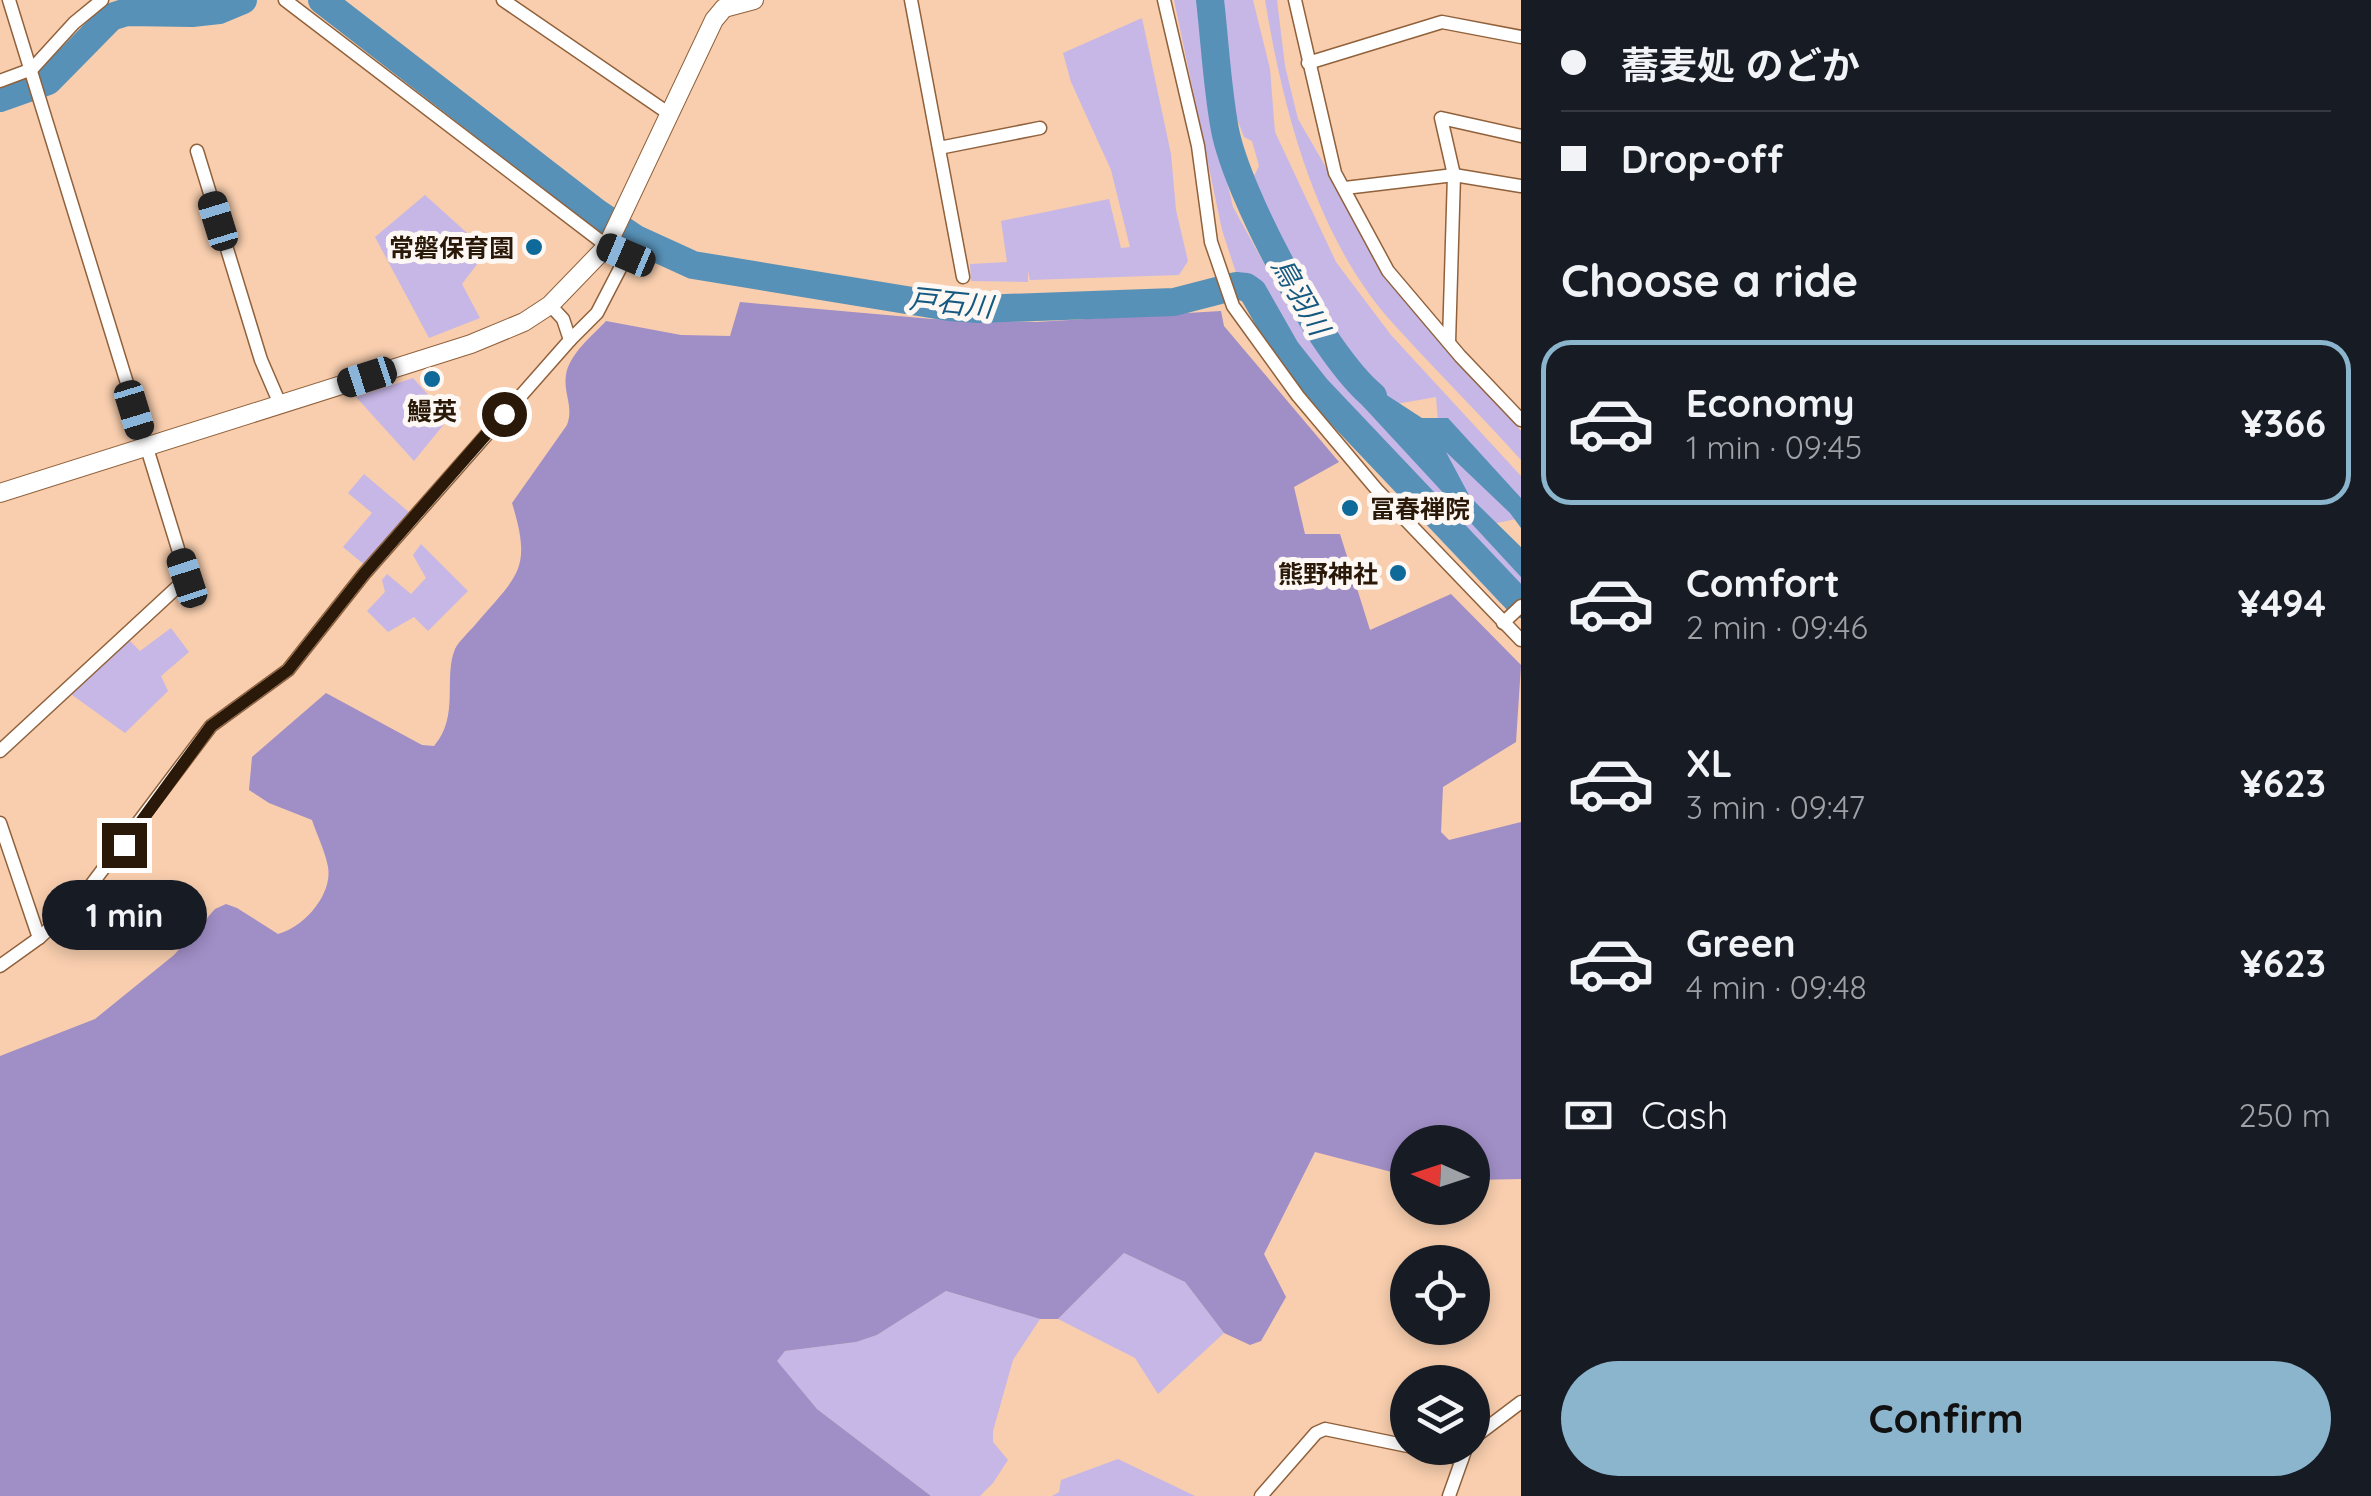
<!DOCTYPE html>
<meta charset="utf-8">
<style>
:root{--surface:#171b24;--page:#242831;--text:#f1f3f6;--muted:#9ea1a6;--line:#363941;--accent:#8bb5cc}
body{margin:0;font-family:Quicksand,"Noto Sans JP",sans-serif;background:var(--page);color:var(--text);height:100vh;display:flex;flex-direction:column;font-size:38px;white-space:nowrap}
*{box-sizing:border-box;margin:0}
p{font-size:32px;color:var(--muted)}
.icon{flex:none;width:55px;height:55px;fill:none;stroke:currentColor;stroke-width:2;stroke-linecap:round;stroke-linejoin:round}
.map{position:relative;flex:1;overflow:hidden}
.details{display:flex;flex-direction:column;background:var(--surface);width:850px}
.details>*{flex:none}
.guide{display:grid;align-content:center;height:220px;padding:0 40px;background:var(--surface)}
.needle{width:65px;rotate:273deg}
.fabs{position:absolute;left:1390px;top:1125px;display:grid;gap:20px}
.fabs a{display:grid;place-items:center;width:100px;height:100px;border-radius:50%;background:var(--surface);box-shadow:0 5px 15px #0003;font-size:50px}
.end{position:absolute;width:45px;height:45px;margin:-22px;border:12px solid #2a1808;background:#fff;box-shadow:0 0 0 5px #fff}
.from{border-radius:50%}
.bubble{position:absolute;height:70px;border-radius:35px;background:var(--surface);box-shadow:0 5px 15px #0003;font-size:32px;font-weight:700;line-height:70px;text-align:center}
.car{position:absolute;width:30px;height:60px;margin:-30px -15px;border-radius:12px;box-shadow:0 0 8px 2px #0007;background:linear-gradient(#222 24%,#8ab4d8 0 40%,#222 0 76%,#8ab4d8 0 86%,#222 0)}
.guide b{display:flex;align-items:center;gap:35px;height:95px;font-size:38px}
.guide b+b{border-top:2px solid var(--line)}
.guide i{width:25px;height:25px;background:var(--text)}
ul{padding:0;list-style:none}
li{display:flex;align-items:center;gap:30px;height:165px;margin:0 20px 15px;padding:0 20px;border:5px solid transparent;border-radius:30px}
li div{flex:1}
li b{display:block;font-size:38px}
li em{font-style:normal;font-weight:700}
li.current{border-color:var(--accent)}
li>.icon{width:90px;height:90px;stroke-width:1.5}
h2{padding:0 40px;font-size:45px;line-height:120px}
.pay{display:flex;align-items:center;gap:25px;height:110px;padding:0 40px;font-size:38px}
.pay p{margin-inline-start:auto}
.primary-button{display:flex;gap:20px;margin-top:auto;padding:20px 40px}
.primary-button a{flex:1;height:115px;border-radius:60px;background:var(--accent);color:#111;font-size:40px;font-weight:700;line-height:115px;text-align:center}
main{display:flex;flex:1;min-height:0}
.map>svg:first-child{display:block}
</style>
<main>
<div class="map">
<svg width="1521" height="1496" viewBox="0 0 1521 1496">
<rect width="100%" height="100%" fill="#f8ceae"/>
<g fill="#c6b7e6">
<polygon points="1174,0 1205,0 1215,9 1208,101 1233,207 1288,307 1521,575 1521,583 1500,603 1331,414 1245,300 1222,230"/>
<path d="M1222,0H1253L1270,69L1275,132L1336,262L1391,335L1521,476V518L1492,524C1439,474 1442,467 1436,397L1390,405L1335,338L1282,240L1253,178L1259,166L1252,141L1244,137L1218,68Z"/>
<path d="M1265,0H1277L1285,66L1298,119L1331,176L1354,223L1435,333L1521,431V460C1478,412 1432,367 1389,319C1315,234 1283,109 1265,0Z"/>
<polygon points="1142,18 1171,154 1176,210 1188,261 1179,275 1030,280 1028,271 1028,282 971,281 970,264 1007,262 1001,221 1109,199 1121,248 1130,247 1111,170 1071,82 1063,53"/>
<polygon points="425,195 487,251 462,284 480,318 429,338 375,237"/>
<polygon points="413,378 449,418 414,461 356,397"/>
<polygon points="364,474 410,513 366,566 343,547 372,513 348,493"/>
<polygon points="421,544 468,591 428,631 414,617 388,632 367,611 385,592 382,580 387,574 411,594 426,578 413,555"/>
<polygon points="171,628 189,652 161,676 168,691 125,733 68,692 128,639 140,651"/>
<polygon points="1124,1253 1185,1282 1224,1333 1158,1394 1135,1358 1058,1319"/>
<polygon points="946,1291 1040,1319 1013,1360 993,1431 993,1442 1008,1460 993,1483 980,1496 931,1496 817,1409 776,1361 785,1351 855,1342 877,1335"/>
<polygon points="1118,1459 1195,1496 1052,1496 1059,1492 1061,1480"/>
</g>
<path fill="#a08ec6" d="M740,302L932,319L1036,322L1221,311L1224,326L1339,462L1294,487L1305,534H1340L1370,630L1451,594L1521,665L1516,742L1443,787L1441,832L1449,840L1521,822V1179L1473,1180L1472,1142H1408L1407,1176L1315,1152L1264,1254L1286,1297L1261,1341L1250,1345L1224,1333L1185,1282L1124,1253L1058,1319H1040L946,1291L877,1335L856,1342L785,1351L777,1361L817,1409L931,1496H0V1056L95,1019L174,955L215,909L226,904L237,908L278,934C303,928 333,895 328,867C325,851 317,835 312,820L269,803L249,790L252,757L326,693L422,745L434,746C460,716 443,678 455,649C459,641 469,632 475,625C517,575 533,571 512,503L567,425C574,406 563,393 566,375C569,354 593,335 606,321L681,335L730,336Z"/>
<polygon fill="#5891b7" points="1345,368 1422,418 1448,418 1521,498 1521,528 1510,513 1446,452 1470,497 1521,547 1521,577 1362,405"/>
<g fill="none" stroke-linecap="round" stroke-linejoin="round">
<g stroke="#5891b7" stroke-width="28">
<polyline points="322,0 596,212 636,239 693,265 949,307 979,309 1174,302 1236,286 1246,287 1253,292 1286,350 1317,389 1521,604"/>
<path d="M1210,0C1215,43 1217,87 1225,130C1238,196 1322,354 1373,396"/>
<polyline points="0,98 48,81 111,17 127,12 192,13 219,10 243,0"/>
</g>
<defs>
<g id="street">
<polyline points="285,0 607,246 627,255 597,313 570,340"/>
<polyline points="503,0 668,113"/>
<polyline points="911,0 963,277"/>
<polyline points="1164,0 1198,146 1211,242 1233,306 1298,396 1378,491 1521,640"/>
<polyline points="1295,0 1335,173 1388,271 1460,356 1521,420"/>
<polyline points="1308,63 1442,22 1521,37"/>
<polyline points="0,81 32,69 74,23 102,0"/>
<polyline points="939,148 1040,128"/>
<polyline points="197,151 261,360 280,404"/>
<polyline points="1345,188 1454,175 1521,186"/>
<polyline points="1449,342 1454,175 1441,118 1521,136"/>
<polyline points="1503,623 1521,606"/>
<polyline points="0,751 187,578 9,0"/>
<polyline points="0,823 39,938"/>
<polyline points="0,966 39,938 79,901 211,726 288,670 364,574 570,340 563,319 550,305"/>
<polyline points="1472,1439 1521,1402"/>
<polyline points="1413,1448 1462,1459"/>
<polyline points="1261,1496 1316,1433 1325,1429 1408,1446"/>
<polyline points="1449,1496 1466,1448"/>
</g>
<polyline id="secondary" points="0,493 471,344 524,322 550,305 607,246 714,20 724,8 754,0"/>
</defs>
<use href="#street" stroke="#90613b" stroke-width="15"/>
<use href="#secondary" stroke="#90613b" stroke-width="20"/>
<use href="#street" stroke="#fff" stroke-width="12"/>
<use href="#secondary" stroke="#fff" stroke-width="18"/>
</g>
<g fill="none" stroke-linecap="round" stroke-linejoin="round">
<polyline stroke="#2a1808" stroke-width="12" points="124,845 211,726 288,670 364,574 504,414"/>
</g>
<g fill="#0f6999" stroke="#fdf8f3" stroke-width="4">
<circle cx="534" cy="247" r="10"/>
<circle cx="432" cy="379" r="10"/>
<circle cx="1350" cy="508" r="10"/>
<circle cx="1398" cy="573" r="10"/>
</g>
<g text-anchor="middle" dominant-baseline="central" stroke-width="10" stroke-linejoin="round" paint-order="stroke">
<g font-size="25" font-weight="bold" fill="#2a1808" stroke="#fdf8f3" text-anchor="end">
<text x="514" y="247">常磐保育園</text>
<text x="432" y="410" text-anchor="middle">鰻英</text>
<text x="1370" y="508" text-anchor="start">冨春禅院</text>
<text x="1378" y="573">熊野神社</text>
</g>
<g font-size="28" font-style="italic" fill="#155980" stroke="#fdf8f3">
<text transform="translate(1301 296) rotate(60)">鳥羽川</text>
<text transform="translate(951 302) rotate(6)">戸石川</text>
</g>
</g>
</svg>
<div class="fabs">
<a><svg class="needle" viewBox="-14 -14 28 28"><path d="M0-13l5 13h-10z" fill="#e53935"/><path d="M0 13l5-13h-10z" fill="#9ea1a6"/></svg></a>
<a><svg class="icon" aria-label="locate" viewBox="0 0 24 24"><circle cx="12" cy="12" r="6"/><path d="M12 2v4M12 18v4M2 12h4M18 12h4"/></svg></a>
<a><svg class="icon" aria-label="layers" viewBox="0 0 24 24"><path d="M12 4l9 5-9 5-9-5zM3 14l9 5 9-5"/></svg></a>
</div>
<i class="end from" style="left:504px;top:414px"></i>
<i class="end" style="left:124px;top:845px"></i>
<div class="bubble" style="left:42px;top:880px;width:165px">1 min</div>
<i class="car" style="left:218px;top:221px;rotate:343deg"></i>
<i class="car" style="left:626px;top:255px;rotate:293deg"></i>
<i class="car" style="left:367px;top:377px;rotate:252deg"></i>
<i class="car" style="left:134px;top:410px;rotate:163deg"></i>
<i class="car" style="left:187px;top:578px;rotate:342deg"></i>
</div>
<section class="details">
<div class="guide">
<b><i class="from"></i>蕎麦処 のどか</b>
<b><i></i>Drop-off</b>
</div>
<h2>Choose a ride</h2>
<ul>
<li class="current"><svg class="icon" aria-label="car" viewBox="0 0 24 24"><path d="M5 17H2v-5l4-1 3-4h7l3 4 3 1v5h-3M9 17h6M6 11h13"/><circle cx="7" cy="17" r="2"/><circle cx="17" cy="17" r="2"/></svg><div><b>Economy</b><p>1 min · 09:45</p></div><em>¥366</em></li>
<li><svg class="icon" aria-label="car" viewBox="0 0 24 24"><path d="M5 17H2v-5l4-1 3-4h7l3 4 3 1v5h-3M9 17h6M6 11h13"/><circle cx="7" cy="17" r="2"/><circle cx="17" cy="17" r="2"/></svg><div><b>Comfort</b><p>2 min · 09:46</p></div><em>¥494</em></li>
<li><svg class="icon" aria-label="car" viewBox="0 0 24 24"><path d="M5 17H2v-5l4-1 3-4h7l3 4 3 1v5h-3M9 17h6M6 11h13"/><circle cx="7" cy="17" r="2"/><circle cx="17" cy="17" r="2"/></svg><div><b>XL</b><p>3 min · 09:47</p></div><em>¥623</em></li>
<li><svg class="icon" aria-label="car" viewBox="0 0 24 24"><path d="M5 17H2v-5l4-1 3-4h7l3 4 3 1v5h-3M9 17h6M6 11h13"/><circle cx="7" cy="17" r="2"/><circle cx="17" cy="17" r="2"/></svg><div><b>Green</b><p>4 min · 09:48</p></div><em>¥623</em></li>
</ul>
<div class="pay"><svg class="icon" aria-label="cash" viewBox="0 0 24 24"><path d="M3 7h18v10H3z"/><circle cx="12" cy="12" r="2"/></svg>Cash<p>250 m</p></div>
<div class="primary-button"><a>Confirm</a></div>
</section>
</main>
